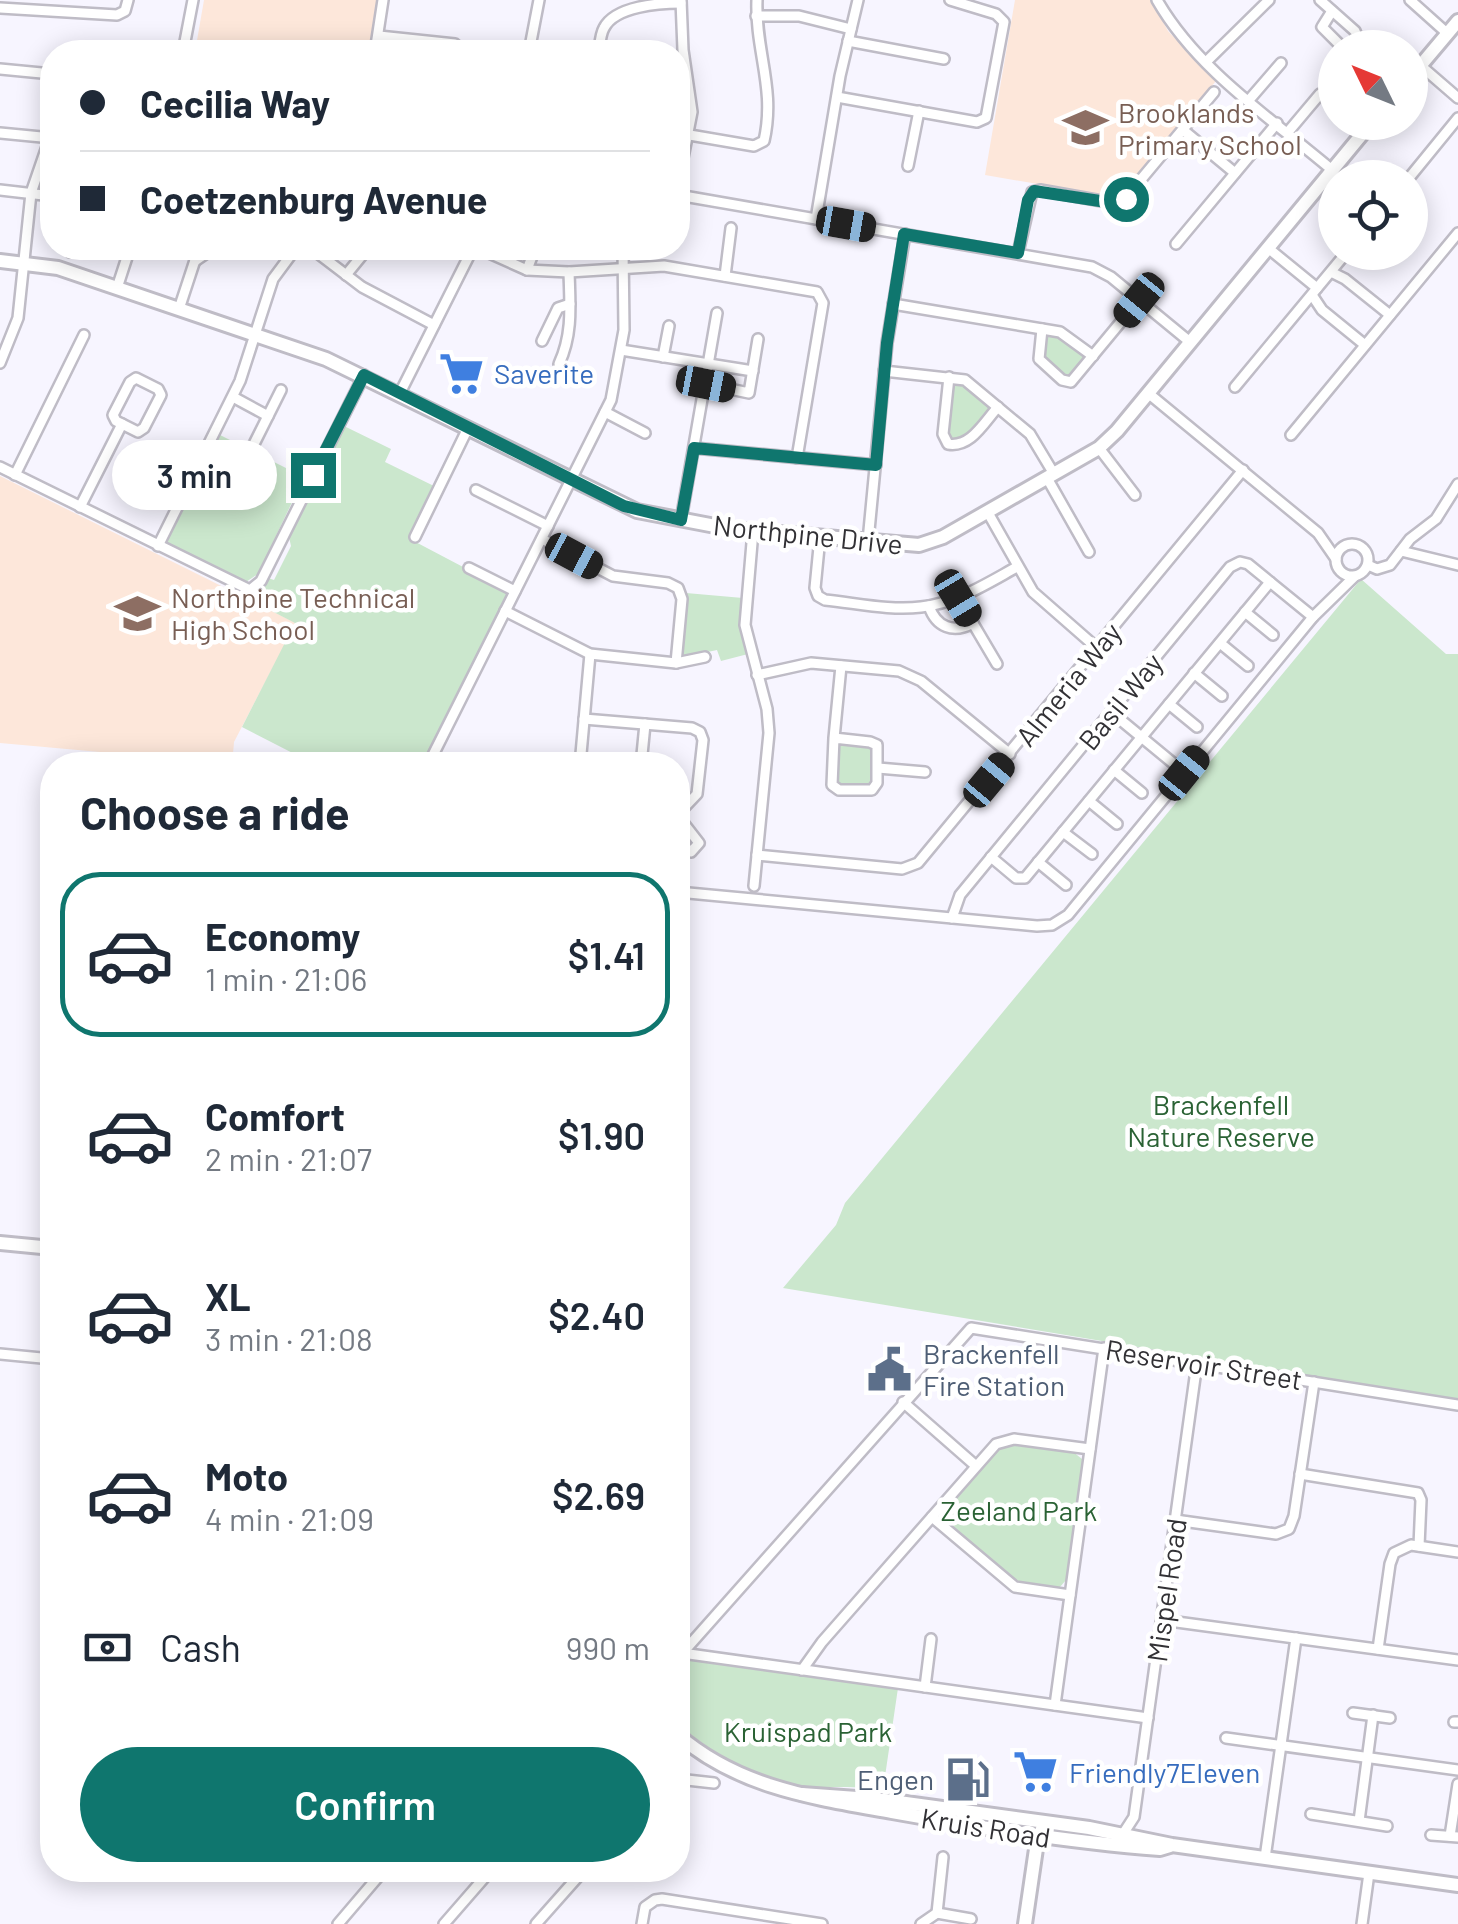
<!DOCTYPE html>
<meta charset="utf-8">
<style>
:root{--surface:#fff;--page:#f6f6f7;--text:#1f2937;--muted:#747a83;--line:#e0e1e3;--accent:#0f766e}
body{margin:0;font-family:Barlow,sans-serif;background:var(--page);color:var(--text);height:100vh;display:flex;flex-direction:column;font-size:38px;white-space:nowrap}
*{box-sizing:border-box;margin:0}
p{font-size:32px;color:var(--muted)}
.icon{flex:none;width:55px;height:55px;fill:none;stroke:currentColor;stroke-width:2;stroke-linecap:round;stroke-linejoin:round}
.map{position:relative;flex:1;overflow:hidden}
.details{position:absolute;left:40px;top:752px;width:650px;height:1130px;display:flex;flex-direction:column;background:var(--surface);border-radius:40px;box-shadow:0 5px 25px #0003}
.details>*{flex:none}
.banner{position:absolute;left:40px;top:40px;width:650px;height:220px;border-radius:40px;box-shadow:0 5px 25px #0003;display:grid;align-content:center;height:220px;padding:0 40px;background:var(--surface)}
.needle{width:65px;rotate:313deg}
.buttons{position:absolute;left:1318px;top:30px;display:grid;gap:20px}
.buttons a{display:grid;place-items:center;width:110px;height:110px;border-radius:50%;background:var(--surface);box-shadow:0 5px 25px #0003;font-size:50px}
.end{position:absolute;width:45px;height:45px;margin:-22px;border:12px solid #0f766e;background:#fff;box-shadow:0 0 0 5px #fff}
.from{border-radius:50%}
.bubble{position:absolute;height:70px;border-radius:35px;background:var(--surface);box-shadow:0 5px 25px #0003;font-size:32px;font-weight:600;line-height:70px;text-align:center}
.car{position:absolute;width:30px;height:60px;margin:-30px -15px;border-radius:12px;box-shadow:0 0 8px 2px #0007;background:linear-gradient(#222 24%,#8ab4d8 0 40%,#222 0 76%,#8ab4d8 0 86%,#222 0)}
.banner b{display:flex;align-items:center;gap:35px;height:95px;font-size:38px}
.banner b+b{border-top:2px solid var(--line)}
.banner i{width:25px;height:25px;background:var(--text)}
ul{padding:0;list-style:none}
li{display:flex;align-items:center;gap:30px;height:165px;margin:0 20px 15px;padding:0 20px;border:5px solid transparent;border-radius:40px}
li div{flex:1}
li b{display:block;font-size:38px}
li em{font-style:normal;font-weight:600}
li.active{border-color:var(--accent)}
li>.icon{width:90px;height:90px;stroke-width:1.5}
h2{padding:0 40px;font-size:45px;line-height:120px}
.pay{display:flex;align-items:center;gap:25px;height:110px;padding:0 40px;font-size:38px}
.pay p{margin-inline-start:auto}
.cta{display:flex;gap:20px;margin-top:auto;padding:20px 40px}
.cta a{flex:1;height:115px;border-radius:60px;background:var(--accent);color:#fff;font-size:40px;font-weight:600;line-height:115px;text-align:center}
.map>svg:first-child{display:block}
</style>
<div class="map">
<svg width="1458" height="1924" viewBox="0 0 1458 1924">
<rect width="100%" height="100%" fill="#f7f5ff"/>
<g fill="#fde7da">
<polygon points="204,0 377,0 370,52 195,52"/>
<polygon points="1015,0 1151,0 1168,31 1216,81 1123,193 1113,197 985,175"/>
<polygon points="0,476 296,623 234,742 232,765 102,765 100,752 0,743"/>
</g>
<g fill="#cbe7cd">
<polygon points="1052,334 1084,352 1086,358 1071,378 1063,377 1042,358 1044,339"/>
<path d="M955,383C968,383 987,399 989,411L971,434L952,442L947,436L951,387Z"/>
<polygon points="344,426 391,449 385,462 436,487 408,538 503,588 507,594 424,765 316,765 242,727 295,623 256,603 268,578 274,580 291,546 289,537"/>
<polygon points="218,434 304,477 258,574 246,582 168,543 168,535"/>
<polygon points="1361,579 1446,654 1458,654 1458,1400 783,1288 836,1225 845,1203"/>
<polygon points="686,593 743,598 741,628 748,654 721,661 717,650 684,657 681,654"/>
<polygon points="845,743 870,745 874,748 873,781 870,787 841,787 835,784 837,748"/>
<path d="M1013,1443L1072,1451L1082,1459L1080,1496L1067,1579L1059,1588L1015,1581L945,1519C945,1501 995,1445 1013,1443Z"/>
<path d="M688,1659L898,1688L883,1790C859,1786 835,1787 813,1787C764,1786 713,1754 678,1724V1666Z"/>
</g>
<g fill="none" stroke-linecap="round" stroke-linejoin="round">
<defs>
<g id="street">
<polyline points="681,0 683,50 692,112 681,168"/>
<path d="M1157,0C1197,70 1272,119 1332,170"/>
<polyline points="1320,0 1355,31 1358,39 1351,48"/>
<polyline points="1410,0 1448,34"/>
<polyline points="0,8 117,15 125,11 128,0"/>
<polyline points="1332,11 1322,27 1343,48"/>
<polyline points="756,16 799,16 851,29"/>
<polyline points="379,36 455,44 462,52"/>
<polyline points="848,41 944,59"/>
<polyline points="183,52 193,0"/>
<polyline points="375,52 383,0"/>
<polyline points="529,52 539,0"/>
<path d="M599,52C600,45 600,35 604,28C615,6 660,3 681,3"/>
<polyline points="1206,62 1269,0"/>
<polyline points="1421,66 1458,98"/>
<polyline points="0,69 52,74"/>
<polyline points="837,97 977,122 986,118 1004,22 996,14 950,0"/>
<polyline points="1249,100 1281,63"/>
<polyline points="1183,130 1235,173"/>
<polyline points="1288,132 1320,94"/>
<polyline points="0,133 52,138"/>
<path d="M678,133L754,146L764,141C776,88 755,52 757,0"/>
<polyline points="908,166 919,111"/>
<polyline points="1409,178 1458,118"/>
<polyline points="0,190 52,196"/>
<polyline points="678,195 1092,267 1111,277 1190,342"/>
<polyline points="816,219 840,76 858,0"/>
<polyline points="1176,244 1277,123"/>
<polyline points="311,248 362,287 434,325"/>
<polyline points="478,248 527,270 569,272 664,266 817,292 823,303 797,458"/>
<polyline points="1268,248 1317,288"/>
<polyline points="70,252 71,248"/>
<polyline points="1018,253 1032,192 1040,190 1113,203 1123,201 1214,92"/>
<polyline points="195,261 214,248"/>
<polyline points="527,270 535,248"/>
<polyline points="1331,272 1345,279 1390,315"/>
<polyline points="346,275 368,248"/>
<polyline points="725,276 731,228"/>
<polyline points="117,288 130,248"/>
<polyline points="1312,295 1322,310 1365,345"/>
<polyline points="893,304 1060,332 1093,356"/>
<polyline points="179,309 199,248"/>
<polyline points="1042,329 1039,359 1062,380 1071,382 1139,300"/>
<polyline points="542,341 558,308 570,304"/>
<polyline points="621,350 753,371"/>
<polyline points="663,357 669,326"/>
<polyline points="0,363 18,318 31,193 52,132"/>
<path d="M559,364C573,334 570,305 569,272"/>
<polyline points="884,371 965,380 1030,434 1054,474"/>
<path d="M949,377L943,434L948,444C971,448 984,422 998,407"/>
<polygon points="136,378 158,389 161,395 144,428 138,432 116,421 113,415 130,382"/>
<polyline points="706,384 749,393 758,339"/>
<polyline points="1235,387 1347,252"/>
<polyline points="400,393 473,248"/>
<polyline points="1148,393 1318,533 1336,559"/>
<polyline points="233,397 268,416"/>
<polyline points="605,412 645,433"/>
<polyline points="1291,435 1458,233"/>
<polyline points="253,446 281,390"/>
<polyline points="694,448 876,465"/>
<polyline points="1099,448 1135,495"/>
<polyline points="0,467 250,590 261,581 364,375"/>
<polyline points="15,475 84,335"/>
<polyline points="1047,478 1089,552"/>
<polyline points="476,490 548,526"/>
<polyline points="80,507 122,424"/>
<polyline points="987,511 1033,592 1097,648"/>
<polyline points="681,520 717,313"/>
<polyline points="753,531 745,625 767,709 769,733 754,886"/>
<polyline points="415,537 468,428"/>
<path d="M820,537L815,588L818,596L825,600C856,603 891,611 921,607C957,603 986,584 1017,567"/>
<polyline points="542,539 613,576 668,583 678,588 682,599 676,663"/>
<polyline points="868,541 887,343 905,234"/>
<circle cx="1352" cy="560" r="16"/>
<polyline points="158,546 240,381 273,279 296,248"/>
<polyline points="1401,551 1458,565"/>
<polyline points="1368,565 1377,569 1390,565 1410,539 1436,519 1458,484"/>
<polyline points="469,568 515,591"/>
<polyline points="958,598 997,664"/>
<path d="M929,606C936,627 953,634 973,623"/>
<polyline points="505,611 590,654 676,663 705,657"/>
<polyline points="1245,612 1273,635"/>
<polyline points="1220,643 1248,666"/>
<polyline points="1194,673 1222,696"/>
<polyline points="757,675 811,663 899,671 921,681 1010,754"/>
<polyline points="1169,704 1197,727"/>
<polyline points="1111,712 1185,773"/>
<polyline points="584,719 692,728 700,732 703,740 697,794 678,814"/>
<polyline points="834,738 832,785 839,790 872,790 877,783 877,745 870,742 834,738 841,666"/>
<polyline points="238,760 249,765"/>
<polyline points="428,765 611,400 624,330 623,248"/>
<polyline points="580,765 590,654"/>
<polyline points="641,765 645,724"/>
<polyline points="878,768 925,772"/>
<polyline points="1114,770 1142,793"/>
<polyline points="1089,801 1117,824"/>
<polyline points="678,816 699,843 691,852 678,841"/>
<polyline points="1063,832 1092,854"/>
<polyline points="757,855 902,869 918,863 1243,470"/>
<polyline points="991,857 1016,878 1025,878 1270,582"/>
<polyline points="1038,862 1066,885"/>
<polyline points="678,892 1037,926 1052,925 1068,915 1313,617 1355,576"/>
<polyline points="952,918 960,895 1230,567 1240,562 1248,564 1313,617"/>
<polyline points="0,1354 52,1359"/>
<polyline points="903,1402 976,1466"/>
<polyline points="1300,1474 1418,1493 1421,1500 1419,1546"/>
<polyline points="932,1517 1015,1587 1070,1595"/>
<polyline points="1175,1520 1276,1534 1289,1529 1294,1516 1314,1382"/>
<polyline points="1162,1620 1458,1660"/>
<polyline points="1378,1649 1390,1564 1394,1553 1411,1545 1458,1552"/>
<polyline points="682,1653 1148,1718"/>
<polyline points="678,1658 971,1328 1458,1405"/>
<polyline points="802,1670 822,1642 996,1444 1014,1439 1090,1449"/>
<polyline points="925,1687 931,1639"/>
<polyline points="1055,1705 1104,1348"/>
<polyline points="1353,1713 1390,1718"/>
<polyline points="1454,1722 1458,1722"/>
<polyline points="1226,1738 1458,1770"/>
<polyline points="678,1779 714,1783"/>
<polyline points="1311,1814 1387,1826"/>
<polyline points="1359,1821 1373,1715"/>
<polyline points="1431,1835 1458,1837"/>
<polyline points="1450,1836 1458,1784"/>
<polyline points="1121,1837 1134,1817 1197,1363"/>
<polyline points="1265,1858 1296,1638"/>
<polyline points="937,1913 943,1857"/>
<polyline points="937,1913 971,1919"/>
<polyline points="338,1924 384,1870"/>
<polyline points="444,1924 491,1870"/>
<polyline points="536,1924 583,1871"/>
<polyline points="642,1924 645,1907 655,1900 662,1899 822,1924"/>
<polyline points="921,1924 937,1913"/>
<polyline points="1362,1924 1369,1873"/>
</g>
<g id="secondary">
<polyline points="1410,78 1458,21"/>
<polyline points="0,261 58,268 326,359 637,511 731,529 919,545 943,537 1099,448 1117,431 1372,122"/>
<polyline points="0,1243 52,1248"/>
<path d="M678,1735C739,1788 815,1798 892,1812C981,1828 1070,1842 1160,1849L1170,1846"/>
<polyline points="802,1794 884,1800 1089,1828 1172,1845 1458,1885"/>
<polyline points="1025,1924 1037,1842 1042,1829"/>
</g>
</defs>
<use href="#street" stroke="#bfbcc6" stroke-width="14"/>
<use href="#secondary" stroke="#bfbcc6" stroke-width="18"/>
<use href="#street" stroke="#fff" stroke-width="9"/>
<use href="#secondary" stroke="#fff" stroke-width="12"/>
</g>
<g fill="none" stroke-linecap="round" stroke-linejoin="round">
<polyline stroke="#0f766e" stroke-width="12" points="313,475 364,375 624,506 681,520 694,448 876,465 887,343 904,234 1018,253 1028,200 1034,191 1113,203 1126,199"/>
</g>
<defs>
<symbol id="school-bare" viewBox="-9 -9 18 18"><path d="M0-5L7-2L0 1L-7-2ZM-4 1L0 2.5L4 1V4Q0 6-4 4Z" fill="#8d6e63" stroke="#fff" stroke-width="2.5" paint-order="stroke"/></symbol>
<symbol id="supermarket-bare" viewBox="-9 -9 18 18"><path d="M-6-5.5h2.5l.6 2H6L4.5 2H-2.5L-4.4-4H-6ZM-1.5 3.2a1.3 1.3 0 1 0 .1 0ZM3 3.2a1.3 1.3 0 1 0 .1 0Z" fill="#3f7fe0" stroke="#fff" stroke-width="2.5" paint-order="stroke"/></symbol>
<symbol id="civic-bare" viewBox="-9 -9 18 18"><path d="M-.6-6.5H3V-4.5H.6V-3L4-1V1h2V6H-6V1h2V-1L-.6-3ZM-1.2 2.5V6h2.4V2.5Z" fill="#5c6f8a" stroke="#fff" stroke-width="2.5" paint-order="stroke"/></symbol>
<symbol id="fuel-bare" viewBox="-9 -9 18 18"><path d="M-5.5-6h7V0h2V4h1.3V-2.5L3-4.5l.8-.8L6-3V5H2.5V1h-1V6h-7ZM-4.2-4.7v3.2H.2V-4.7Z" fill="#5c6f8a" stroke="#fff" stroke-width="2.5" paint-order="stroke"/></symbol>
</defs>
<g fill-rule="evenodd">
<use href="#school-bare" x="1054" y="96" width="63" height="63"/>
<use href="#supermarket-bare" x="430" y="342" width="63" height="63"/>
<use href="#school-bare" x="106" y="582" width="63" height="63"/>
<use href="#civic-bare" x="858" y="1338" width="63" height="63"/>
<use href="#supermarket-bare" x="1004" y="1740" width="63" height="63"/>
<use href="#fuel-bare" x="936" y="1748" width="63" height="63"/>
</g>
<g text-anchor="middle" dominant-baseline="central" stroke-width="9" stroke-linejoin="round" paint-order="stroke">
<g font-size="28" fill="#785e54" stroke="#fff" text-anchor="start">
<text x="1118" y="112">Brooklands<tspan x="1118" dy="32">Primary School</tspan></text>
<text x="171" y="597">Northpine Technical<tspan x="171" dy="32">High School</tspan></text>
</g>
<g font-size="28" fill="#366cbe" stroke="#fff" text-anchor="start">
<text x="494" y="373">Saverite</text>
<text x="1069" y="1772">Friendly7Eleven</text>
</g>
<g font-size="28" fill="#323135" stroke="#fff">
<text transform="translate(808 534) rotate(6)">Northpine Drive</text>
<text transform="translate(1068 684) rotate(-51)">Almeria Way</text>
<text transform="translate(1120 701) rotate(-51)">Basil Way</text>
<text transform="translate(1204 1364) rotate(9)">Reservoir Street</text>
<text transform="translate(1166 1590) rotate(-82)">Mispel Road</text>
<text transform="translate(986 1827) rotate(9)">Kruis Road</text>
</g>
<g font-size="28" fill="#2a6234" stroke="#fff">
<text x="1221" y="1104">Brackenfell<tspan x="1221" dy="32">Nature Reserve</tspan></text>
<text x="1019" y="1510">Zeeland Park</text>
<text x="808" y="1731">Kruispad Park</text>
</g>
<g font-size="28" fill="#4e5e75" stroke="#fff" text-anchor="start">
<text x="923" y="1353">Brackenfell<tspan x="923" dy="32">Fire Station</tspan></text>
<text x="934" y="1779" text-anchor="end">Engen</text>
</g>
</g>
</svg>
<div class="buttons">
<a><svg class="needle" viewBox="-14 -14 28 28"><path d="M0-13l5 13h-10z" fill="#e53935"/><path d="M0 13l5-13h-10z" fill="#747a83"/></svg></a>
<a><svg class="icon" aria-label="locate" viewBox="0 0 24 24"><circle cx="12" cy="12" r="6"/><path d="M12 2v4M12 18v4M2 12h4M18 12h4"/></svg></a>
</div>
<i class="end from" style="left:1126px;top:199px"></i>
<i class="end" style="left:313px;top:475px"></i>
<div class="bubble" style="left:112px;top:440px;width:165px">3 min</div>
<i class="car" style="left:846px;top:224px;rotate:100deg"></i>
<i class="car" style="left:1139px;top:300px;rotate:219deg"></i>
<i class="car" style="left:706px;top:384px;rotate:101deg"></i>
<i class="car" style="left:574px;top:556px;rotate:118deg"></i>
<i class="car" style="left:958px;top:598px;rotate:149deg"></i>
<i class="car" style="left:1184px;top:773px;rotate:39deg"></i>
<i class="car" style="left:989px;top:780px;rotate:40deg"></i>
<div class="banner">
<b><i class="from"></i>Cecilia Way</b>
<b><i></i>Coetzenburg Avenue</b>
</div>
<section class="details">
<h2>Choose a ride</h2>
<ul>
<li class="active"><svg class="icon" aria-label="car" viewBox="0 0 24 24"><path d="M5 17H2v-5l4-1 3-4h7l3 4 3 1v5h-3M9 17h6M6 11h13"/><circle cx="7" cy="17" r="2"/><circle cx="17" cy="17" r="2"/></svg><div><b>Economy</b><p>1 min · 21:06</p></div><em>$1.41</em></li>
<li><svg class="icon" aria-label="car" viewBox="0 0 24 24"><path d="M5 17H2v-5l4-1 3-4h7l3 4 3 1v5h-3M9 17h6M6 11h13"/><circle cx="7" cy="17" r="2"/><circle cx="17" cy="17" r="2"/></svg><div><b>Comfort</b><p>2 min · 21:07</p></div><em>$1.90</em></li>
<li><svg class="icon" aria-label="car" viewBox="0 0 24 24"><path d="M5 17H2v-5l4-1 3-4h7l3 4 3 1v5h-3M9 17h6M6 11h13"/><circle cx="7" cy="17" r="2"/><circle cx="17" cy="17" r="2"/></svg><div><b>XL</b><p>3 min · 21:08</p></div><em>$2.40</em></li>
<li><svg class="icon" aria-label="car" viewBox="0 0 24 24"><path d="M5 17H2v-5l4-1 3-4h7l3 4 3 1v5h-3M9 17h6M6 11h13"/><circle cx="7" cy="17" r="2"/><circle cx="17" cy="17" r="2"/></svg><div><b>Moto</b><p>4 min · 21:09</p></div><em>$2.69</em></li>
</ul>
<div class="pay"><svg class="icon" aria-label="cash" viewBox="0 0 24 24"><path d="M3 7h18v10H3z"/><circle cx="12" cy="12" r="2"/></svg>Cash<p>990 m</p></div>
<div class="cta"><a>Confirm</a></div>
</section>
</div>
